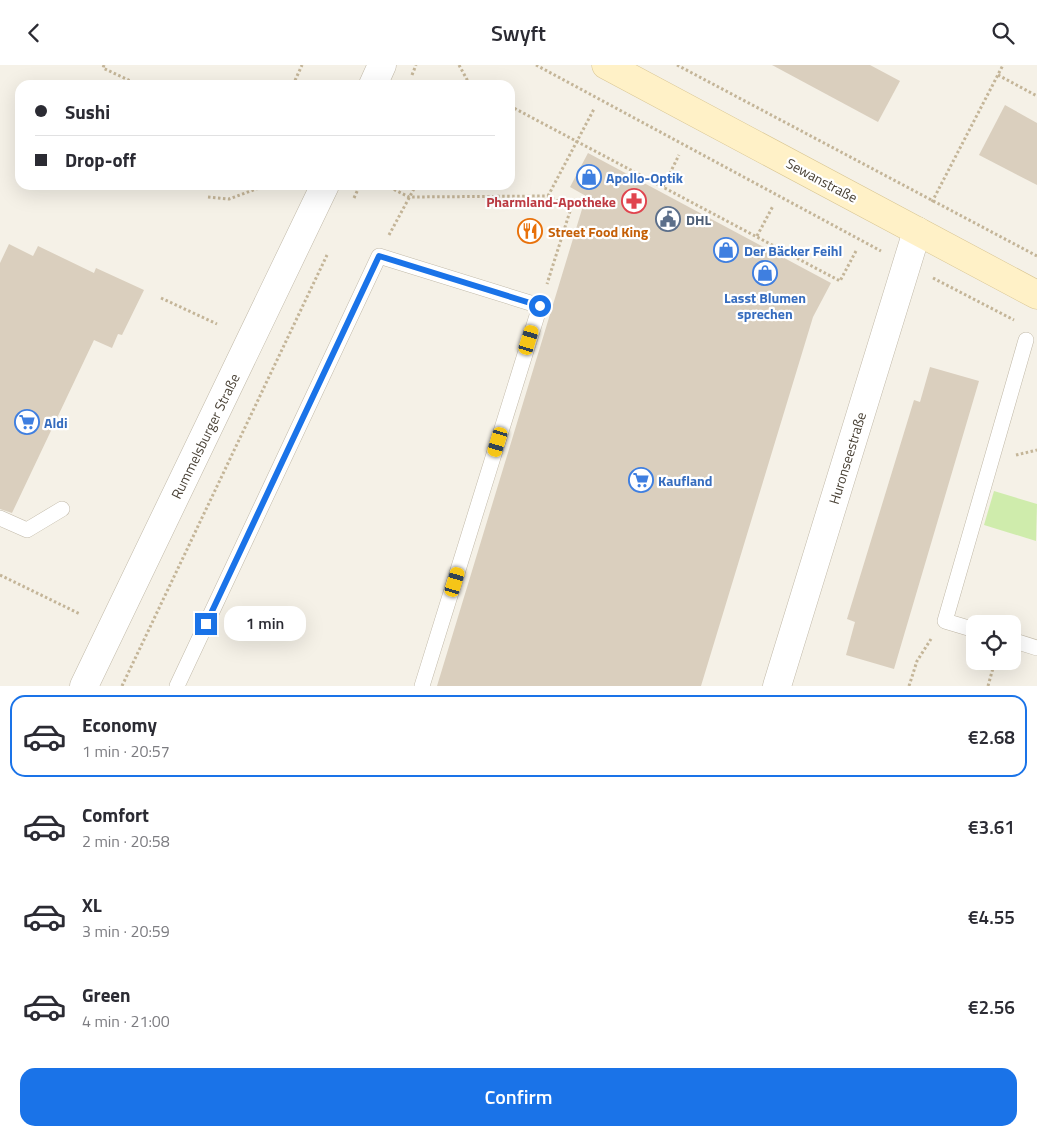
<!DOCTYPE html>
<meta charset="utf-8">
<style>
:root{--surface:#fff;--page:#f7f7f7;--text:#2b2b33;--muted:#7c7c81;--line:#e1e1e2;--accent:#1a73e8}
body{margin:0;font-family:"Titillium Web",sans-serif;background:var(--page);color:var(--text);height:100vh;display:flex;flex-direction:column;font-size:19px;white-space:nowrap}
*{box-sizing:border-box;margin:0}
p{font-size:16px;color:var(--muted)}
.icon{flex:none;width:28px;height:28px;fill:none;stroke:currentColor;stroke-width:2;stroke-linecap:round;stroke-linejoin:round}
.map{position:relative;height:621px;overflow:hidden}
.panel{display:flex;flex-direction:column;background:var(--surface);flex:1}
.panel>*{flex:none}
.banner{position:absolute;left:15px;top:15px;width:500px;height:110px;border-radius:15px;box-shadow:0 5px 20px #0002;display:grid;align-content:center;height:110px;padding:0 20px;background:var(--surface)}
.fabs{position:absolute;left:966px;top:550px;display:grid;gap:10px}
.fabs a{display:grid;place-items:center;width:55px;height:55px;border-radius:10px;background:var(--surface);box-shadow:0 5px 20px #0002;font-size:25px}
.end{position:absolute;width:22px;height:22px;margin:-11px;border:6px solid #1a73e8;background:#fff;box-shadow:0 0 0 2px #fff}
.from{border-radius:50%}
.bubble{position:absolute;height:35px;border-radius:15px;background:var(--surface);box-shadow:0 5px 20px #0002;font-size:16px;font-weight:600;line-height:35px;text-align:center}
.car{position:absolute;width:15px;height:30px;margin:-15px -8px;border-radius:6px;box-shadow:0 0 4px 1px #0007;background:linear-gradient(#f5c518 24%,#345 0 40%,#f5c518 0 76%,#345 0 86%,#f5c518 0)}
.banner b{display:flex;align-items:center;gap:18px;height:48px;font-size:19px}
.banner b+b{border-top:1px solid var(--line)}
.banner i{width:12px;height:12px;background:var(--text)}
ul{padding:9px 0 0;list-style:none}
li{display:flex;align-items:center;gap:15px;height:82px;margin:0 10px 8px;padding:0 10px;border:2px solid transparent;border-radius:15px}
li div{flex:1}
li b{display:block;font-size:19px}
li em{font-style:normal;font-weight:600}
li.on{border-color:var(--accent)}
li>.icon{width:45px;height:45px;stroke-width:1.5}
.button{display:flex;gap:10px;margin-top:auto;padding:10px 20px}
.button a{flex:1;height:58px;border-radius:15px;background:var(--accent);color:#fff;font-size:20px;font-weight:600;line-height:58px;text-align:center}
header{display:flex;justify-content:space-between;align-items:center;height:65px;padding:0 20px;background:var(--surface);font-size:22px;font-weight:600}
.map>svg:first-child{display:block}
</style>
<header><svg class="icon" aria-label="back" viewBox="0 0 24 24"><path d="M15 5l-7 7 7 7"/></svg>Swyft<svg class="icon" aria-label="search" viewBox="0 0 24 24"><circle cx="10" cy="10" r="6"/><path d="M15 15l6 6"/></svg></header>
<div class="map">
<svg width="1037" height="621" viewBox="0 0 1037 621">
<rect width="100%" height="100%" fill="#f5f1e7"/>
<polygon fill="#cfecac" points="994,426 1037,439 1036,476 984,460"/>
<g fill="#dacfbe">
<polygon points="772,0 870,0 900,16 878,57"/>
<polygon points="1005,40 1037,58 1037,120 979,90"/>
<polygon points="588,88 831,218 813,252 701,621 437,621 586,131 570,122"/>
<polygon points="9,179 33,191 38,181 94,208 96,203 144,225 122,270 118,269 112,283 94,275 12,448 0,444 0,198"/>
<polygon points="930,302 979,316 894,604 846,590 855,557 847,554 914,335 920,337"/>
</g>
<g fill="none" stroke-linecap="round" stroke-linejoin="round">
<defs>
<g id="lane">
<polyline points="0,453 27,465 62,444"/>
<polyline points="975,565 945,556 1026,275"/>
<polyline points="1012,575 1037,583"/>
<polyline points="177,621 379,191 540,241 422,621"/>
</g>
<g id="street">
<polyline points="373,20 382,0"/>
<polyline points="84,621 325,120"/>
<polyline points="777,621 917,166"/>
</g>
<polyline id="secondary" points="606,0 1037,230"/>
</defs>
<use href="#lane" stroke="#c1b9a8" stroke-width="16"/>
<use href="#street" stroke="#c1b9a8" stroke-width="29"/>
<use href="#secondary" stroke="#d9c693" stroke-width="29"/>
<g stroke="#c4b598" stroke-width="3" stroke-dasharray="2.5 2.5" stroke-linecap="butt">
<polyline points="104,0 103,3 139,20"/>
<polyline points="459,0 470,20"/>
<polyline points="536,0 881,186"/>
<polyline points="677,0 1037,191"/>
<polyline points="412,10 416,0"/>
<polyline points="998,10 1037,31"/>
<polyline points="293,20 302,0"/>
<polyline points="510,41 840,216 856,186"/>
<polyline points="385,120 409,132 548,131 571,143 547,219"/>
<polyline points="663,122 679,90"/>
<polyline points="548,131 594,44"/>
<polyline points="208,132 229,134 267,120"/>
<polyline points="354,133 360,120"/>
<polyline points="932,137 1003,0"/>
<polyline points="389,170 416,120"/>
<polyline points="757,171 773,141"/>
<polyline points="933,213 1014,255"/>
<polyline points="161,233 217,259"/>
<polyline points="1016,390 1037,385"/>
<polyline points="0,510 80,549"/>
<polyline points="122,621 327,190"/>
<polyline points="909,621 917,596 931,574"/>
<polyline points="988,621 995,596"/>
</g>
<use href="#lane" stroke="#fff" stroke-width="15"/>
<use href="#street" stroke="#fff" stroke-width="28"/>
<use href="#secondary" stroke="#fff1c7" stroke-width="28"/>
</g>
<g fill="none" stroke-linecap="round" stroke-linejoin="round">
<polyline stroke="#1a73e8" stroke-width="6" points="206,559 379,191 540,241"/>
</g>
<defs>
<symbol id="shop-ring" viewBox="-11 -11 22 22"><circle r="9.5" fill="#fff" stroke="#3f7fe0" stroke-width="1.5"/><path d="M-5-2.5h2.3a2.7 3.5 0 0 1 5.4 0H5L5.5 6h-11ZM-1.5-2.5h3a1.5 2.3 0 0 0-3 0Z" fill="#3f7fe0"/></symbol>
<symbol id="pharmacy-ring" viewBox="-11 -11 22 22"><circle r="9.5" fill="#fff" stroke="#e0444e" stroke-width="1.5"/><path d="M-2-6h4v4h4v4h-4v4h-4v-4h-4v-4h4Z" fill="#e0444e"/></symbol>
<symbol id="civic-ring" viewBox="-11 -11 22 22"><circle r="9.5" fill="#fff" stroke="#5c6f8a" stroke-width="1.5"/><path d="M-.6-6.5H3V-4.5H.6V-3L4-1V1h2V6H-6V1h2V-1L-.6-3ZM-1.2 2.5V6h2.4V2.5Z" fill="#5c6f8a"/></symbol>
<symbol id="restaurant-ring" viewBox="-11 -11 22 22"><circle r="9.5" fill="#fff" stroke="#e8710a" stroke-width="1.5"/><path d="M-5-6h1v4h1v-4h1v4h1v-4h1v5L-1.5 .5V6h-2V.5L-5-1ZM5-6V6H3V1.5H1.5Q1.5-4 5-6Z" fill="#e8710a"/></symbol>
<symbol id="supermarket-ring" viewBox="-11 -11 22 22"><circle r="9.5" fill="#fff" stroke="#3f7fe0" stroke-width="1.5"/><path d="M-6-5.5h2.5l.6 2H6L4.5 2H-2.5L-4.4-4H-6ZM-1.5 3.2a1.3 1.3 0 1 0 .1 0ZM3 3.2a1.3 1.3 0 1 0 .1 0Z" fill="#3f7fe0"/></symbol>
</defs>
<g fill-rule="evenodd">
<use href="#shop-ring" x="575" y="98" width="28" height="28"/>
<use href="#pharmacy-ring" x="620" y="122" width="28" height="28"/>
<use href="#civic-ring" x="654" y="140" width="28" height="28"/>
<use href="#restaurant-ring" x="516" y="152" width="28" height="28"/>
<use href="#shop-ring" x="712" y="171" width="28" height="28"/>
<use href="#shop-ring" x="751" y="194" width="28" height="28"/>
<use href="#supermarket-ring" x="13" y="343" width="28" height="28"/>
<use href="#supermarket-ring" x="627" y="401" width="28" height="28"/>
</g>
<g text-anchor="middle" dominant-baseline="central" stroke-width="4.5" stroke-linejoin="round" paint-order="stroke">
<g font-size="14" font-weight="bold" fill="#366cbe" stroke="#fff" text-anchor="start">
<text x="606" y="112">Apollo-Optik</text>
<text x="744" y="185">Der Bäcker Feihl</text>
<text x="765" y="232" text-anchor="middle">Lasst Blumen<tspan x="765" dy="16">sprechen</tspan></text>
<text x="44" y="357">Aldi</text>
<text x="658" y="415">Kaufland</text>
</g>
<g font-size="14" fill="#494135" stroke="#fff">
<text transform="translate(822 115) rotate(28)">Sewanstraße</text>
<text transform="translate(205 371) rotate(-64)">Rummelsburger Straße</text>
<text transform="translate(847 393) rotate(-73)">Huronseestraße</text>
</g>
<g font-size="14" font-weight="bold" fill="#be3a42" stroke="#fff" text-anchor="end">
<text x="616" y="136">Pharmland-Apotheke</text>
</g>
<g font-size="14" font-weight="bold" fill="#4e5e75" stroke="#fff" text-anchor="start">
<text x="686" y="154">DHL</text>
</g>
<g font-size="14" font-weight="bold" fill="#c56008" stroke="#fff" text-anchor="start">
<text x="548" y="166">Street Food King</text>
</g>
</g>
</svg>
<div class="fabs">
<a><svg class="icon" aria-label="locate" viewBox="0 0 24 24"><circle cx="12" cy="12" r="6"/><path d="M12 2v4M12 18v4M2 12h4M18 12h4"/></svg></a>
</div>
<i class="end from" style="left:540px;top:241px"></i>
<i class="end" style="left:206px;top:559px"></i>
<div class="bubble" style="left:224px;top:541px;width:82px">1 min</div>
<i class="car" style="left:529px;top:275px;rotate:17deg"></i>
<i class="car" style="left:498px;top:377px;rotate:197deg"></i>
<i class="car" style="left:455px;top:517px;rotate:17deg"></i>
<div class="banner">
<b><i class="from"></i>Sushi</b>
<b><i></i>Drop-off</b>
</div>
</div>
<section class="panel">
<ul>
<li class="on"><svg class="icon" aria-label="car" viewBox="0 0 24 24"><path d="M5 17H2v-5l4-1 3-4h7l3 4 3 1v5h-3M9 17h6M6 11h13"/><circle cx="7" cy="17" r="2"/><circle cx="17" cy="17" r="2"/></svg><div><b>Economy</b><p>1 min · 20:57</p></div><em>€2.68</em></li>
<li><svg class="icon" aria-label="car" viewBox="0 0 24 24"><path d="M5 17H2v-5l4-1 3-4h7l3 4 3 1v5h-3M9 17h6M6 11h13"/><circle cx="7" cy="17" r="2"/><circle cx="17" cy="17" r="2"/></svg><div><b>Comfort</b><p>2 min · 20:58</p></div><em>€3.61</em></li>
<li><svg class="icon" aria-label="car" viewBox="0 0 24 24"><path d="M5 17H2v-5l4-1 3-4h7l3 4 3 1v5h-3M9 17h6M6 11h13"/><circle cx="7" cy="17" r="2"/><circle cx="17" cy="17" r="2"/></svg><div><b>XL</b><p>3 min · 20:59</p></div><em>€4.55</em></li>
<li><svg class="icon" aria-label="car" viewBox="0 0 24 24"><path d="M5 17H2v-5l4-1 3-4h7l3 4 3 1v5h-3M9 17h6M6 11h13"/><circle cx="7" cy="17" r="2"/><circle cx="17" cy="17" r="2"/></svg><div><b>Green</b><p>4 min · 21:00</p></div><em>€2.56</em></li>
</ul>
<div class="button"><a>Confirm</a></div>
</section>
